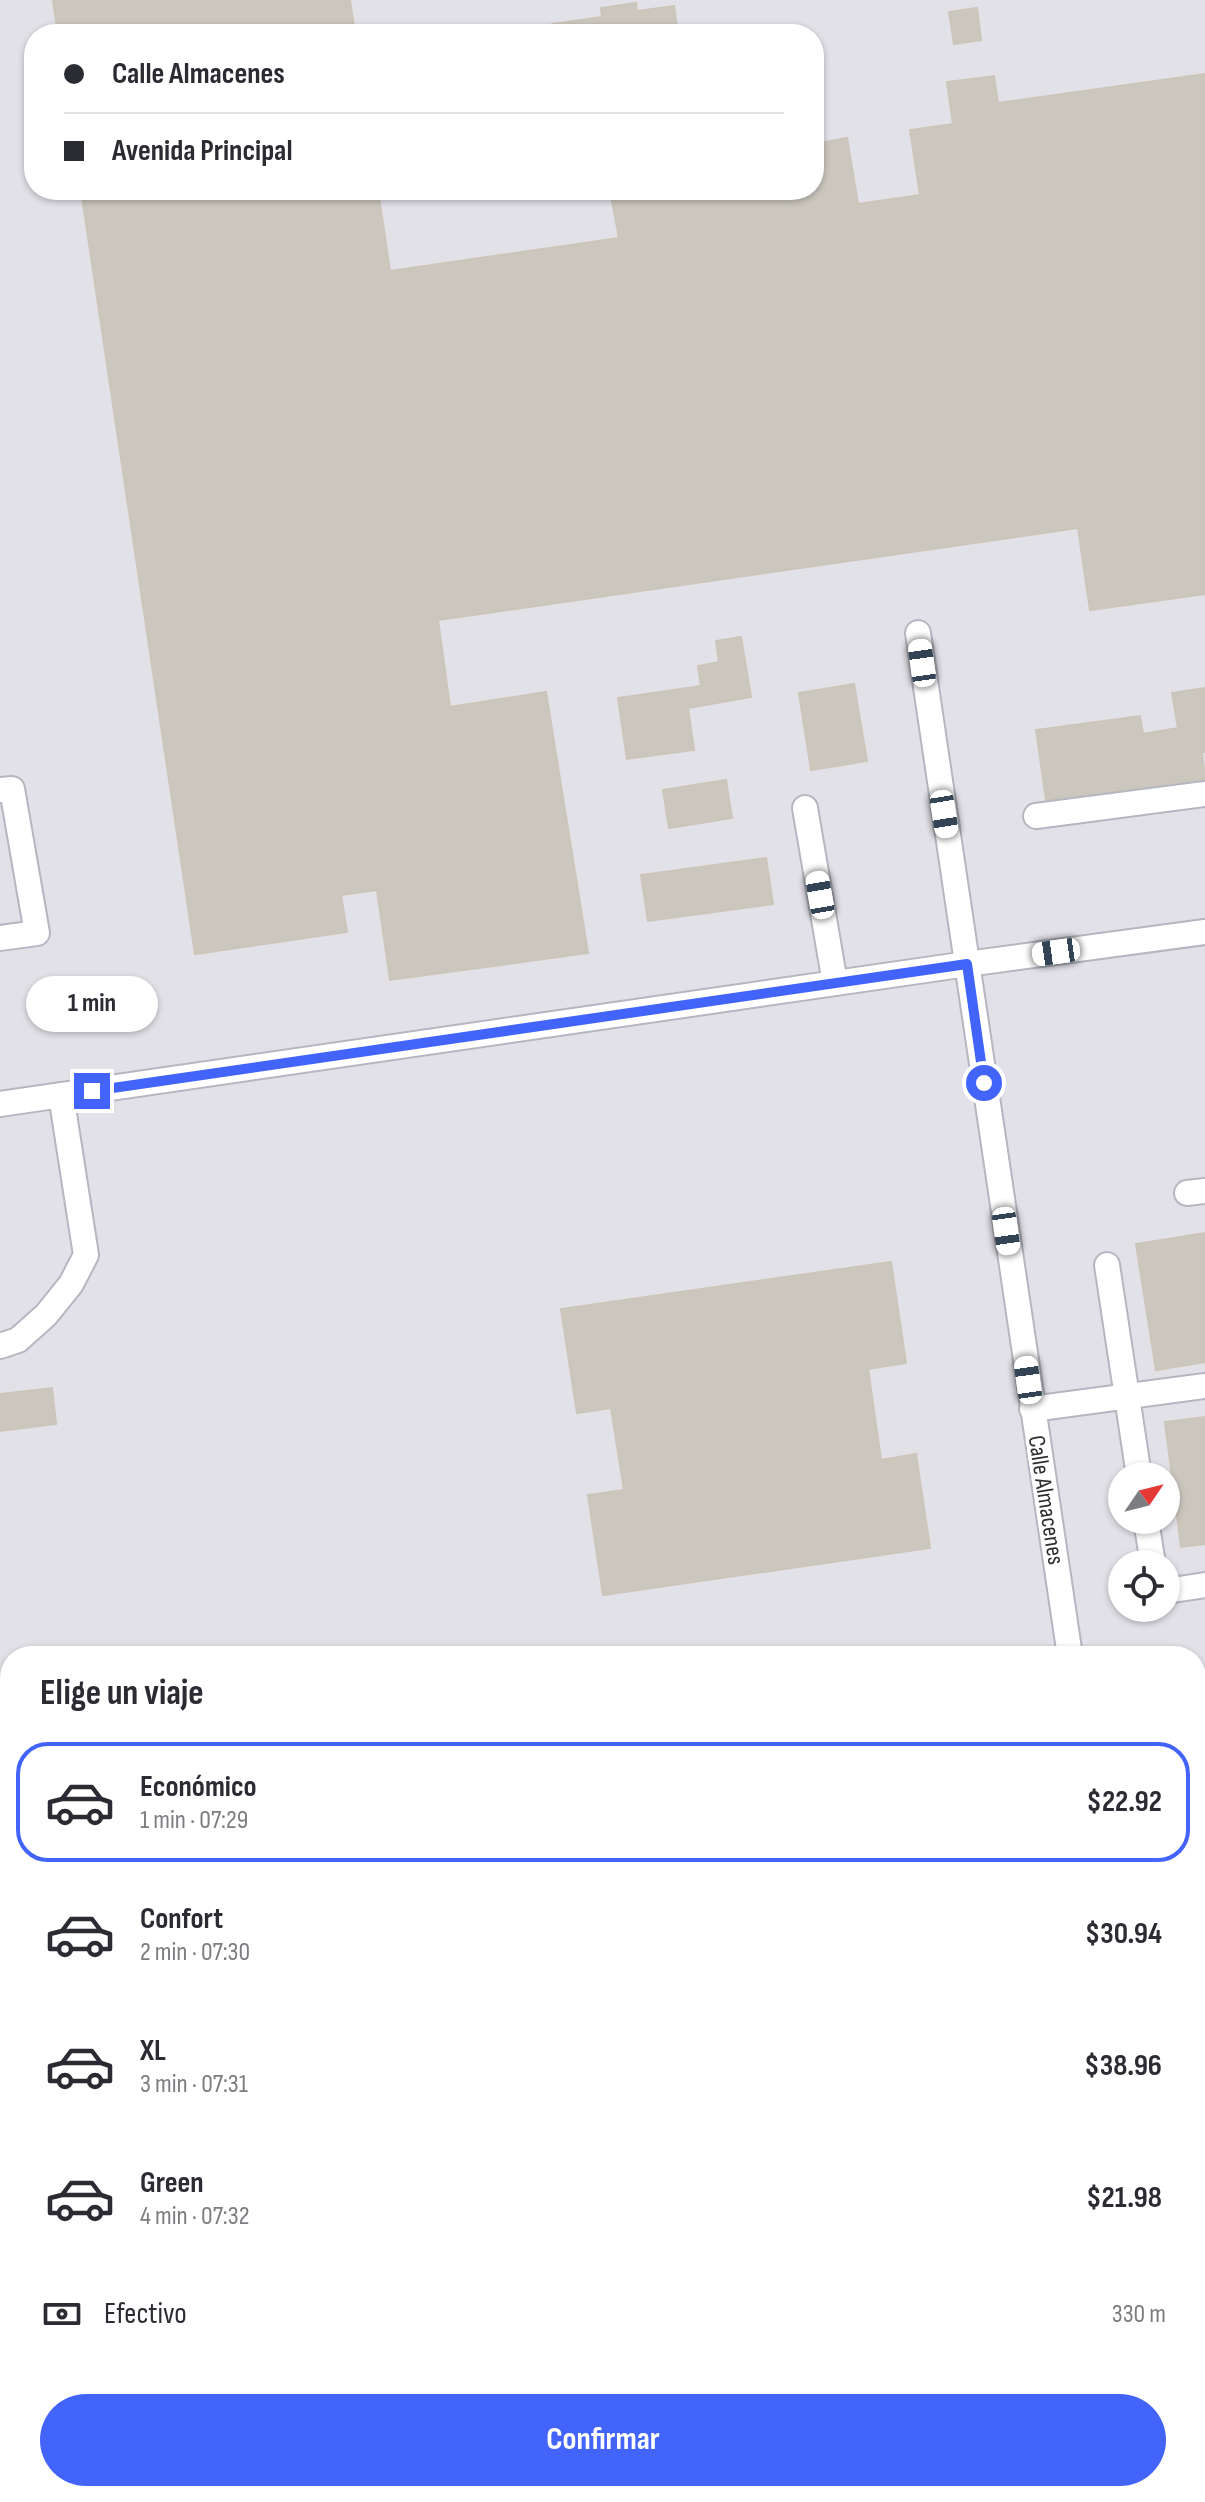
<!DOCTYPE html>
<html lang="es">
<meta charset="utf-8">
<style>
:root{--surface:#fff;--page:#f7f7f7;--text:#2b2b33;--muted:#7c7c81;--line:#e1e1e2;--accent:#4264fb}
body{margin:0;font-family:"Sofia Sans Condensed",sans-serif;background:var(--page);color:var(--text);height:100vh;display:flex;flex-direction:column;font-size:30px;white-space:nowrap}
*{box-sizing:border-box;margin:0}
p{font-size:26px;color:var(--muted)}
.icon{flex:none;width:44px;height:44px;fill:none;stroke:currentColor;stroke-width:2;stroke-linecap:round;stroke-linejoin:round}
.map{position:relative;flex:1;overflow:hidden}
.details{position:absolute;left:0px;top:1646px;width:1206px;height:856px;display:flex;flex-direction:column;background:var(--surface);border-radius:32px 32px 0 0;box-shadow:0 2px 6px #0004}
.details>*{flex:none}
.banner{position:absolute;left:24px;top:24px;width:800px;height:176px;border-radius:32px;box-shadow:0 2px 6px #0004;display:grid;align-content:center;height:176px;padding:0 40px;background:var(--surface)}
.needle{width:52px;rotate:55deg}
.fabs{position:absolute;left:1108px;top:1462px;display:grid;gap:16px}
.fabs a{display:grid;place-items:center;width:72px;height:72px;border-radius:50%;background:var(--surface);box-shadow:0 2px 6px #0004;font-size:40px}
.end{position:absolute;width:36px;height:36px;margin:-18px;border:10px solid #4264fb;background:#fff;box-shadow:0 0 0 4px #fff}
.from{border-radius:50%}
.bubble{position:absolute;height:56px;border-radius:28px;background:var(--surface);box-shadow:0 2px 6px #0004;font-size:26px;font-weight:700;line-height:56px;text-align:center}
.car{position:absolute;width:24px;height:48px;margin:-24px -12px;border-radius:10px;box-shadow:0 0 6px 2px #0007;background:linear-gradient(#fff 24%,#345 0 40%,#fff 0 76%,#345 0 86%,#fff 0)}
.banner b{display:flex;align-items:center;gap:28px;height:76px;font-size:30px}
.banner b+b{border-top:2px solid var(--line)}
.banner i{width:20px;height:20px;background:var(--text)}
ul{padding:0;list-style:none}
li{display:flex;align-items:center;gap:24px;height:120px;margin:0 16px 12px;padding:0 24px;border:4px solid transparent;border-radius:32px}
li div{flex:1}
li b{display:block;font-size:30px}
li em{font-style:normal;font-weight:700}
li.on{border-color:var(--accent)}
li>.icon{width:72px;height:72px;stroke-width:1.5}
h2{padding:0 40px;font-size:36px;line-height:96px}
.pay{display:flex;align-items:center;gap:20px;height:88px;padding:0 40px;font-size:30px}
.pay p{margin-inline-start:auto}
.cta{display:flex;gap:16px;margin-top:auto;padding:16px 40px}
.cta a{flex:1;height:92px;border-radius:48px;background:var(--accent);color:#fff;font-size:32px;font-weight:700;line-height:92px;text-align:center}
.map>svg:first-child{display:block}
</style>
<div class="map">
<svg width="1205" height="2502" viewBox="0 0 1205 2502">
<rect width="100%" height="100%" fill="#efe9e1"/>
<path fill="#e3e1e8" fill-rule="evenodd" d="M0,0H1205V2502H0ZM34,34H814V190H34ZM1122,1476H1166V1520H1122ZM1122,1564H1166V1608H1122ZM10,1656H1196V2492H10Z"/>
<g fill="#cbc7bf" stroke="#cbc5ba" stroke-width="2">
<polygon points="53,0 350,0 355,34 58,34"/>
<polygon points="636,3 637,11 674,6 678,34 553,34 552,24 602,17 601,8"/>
<polygon points="977,8 981,40 954,44 949,12"/>
<polygon points="1205,74 1205,594 1090,610 1078,528 438,620 450,707 546,692 588,953 390,980 377,890 341,895 347,932 195,954 81,190 378,190 390,271 619,238 610,190 814,190 814,144 847,138 858,204 920,195 910,130 953,124 947,82 994,76 998,103"/>
<polygon points="741,637 751,697 688,708 694,750 627,759 618,698 701,686 698,666 719,662 716,641"/>
<polygon points="854,684 867,761 811,770 799,693"/>
<polygon points="1205,688 1205,752 1202,752 1205,779 1046,800 1036,730 1140,716 1143,734 1178,728 1172,693"/>
<polygon points="726,780 732,818 669,828 663,790"/>
<polygon points="766,858 773,904 648,921 641,875"/>
<polygon points="1205,1233 1205,1362 1156,1370 1136,1244"/>
<polygon points="891,1262 906,1363 868,1369 881,1460 916,1454 930,1548 603,1595 588,1495 624,1490 611,1408 577,1413 561,1309"/>
<polygon points="52,1388 56,1424 0,1431 0,1394"/>
<polygon points="1205,1417 1205,1544 1181,1547 1165,1422"/>
</g>
<g fill="none" stroke-linecap="round" stroke-linejoin="round">
<defs>
<g id="minor">
<polyline points="918,633 1070,1656"/>
<polyline points="0,790 12,789 37,933 0,938"/>
<polyline points="805,808 835,983"/>
<polyline points="1036,816 1205,794"/>
<polyline points="0,1104 967,964 1205,932"/>
<polyline points="1187,1193 1205,1191"/>
<polyline points="1107,1265 1139,1476"/>
<polyline points="0,1346 18,1340 46,1315 71,1284 86,1255 61,1095"/>
<polyline points="1032,1409 1205,1386"/>
<polyline points="1146,1520 1153,1564"/>
<polyline points="1166,1591 1205,1585"/>
<polyline points="0,1742 10,1741"/>
<polyline points="1196,2112 1205,2111"/>
<polyline points="1194,2492 1195,2502"/>
</g>
</defs>
<use href="#minor" stroke="#b4b7c1" stroke-width="28"/>
<use href="#minor" stroke="#fff" stroke-width="24"/>
</g>
<g fill="none" stroke-linecap="round" stroke-linejoin="round">
<polyline stroke="#4264fb" stroke-width="10" points="92,1091 967,964 984,1083"/>
</g>
<g text-anchor="middle" dominant-baseline="central" stroke-width="7" stroke-linejoin="round" paint-order="stroke">
<g font-size="24" fill="#2e2e2e" stroke="#fff">
<text transform="translate(1046 1500) rotate(81)">Calle Almacenes</text>
</g>
</g>
</svg>
<div class="fabs">
<a><svg class="needle" viewBox="-14 -14 28 28"><path d="M0-13l5 13h-10z" fill="#e53935"/><path d="M0 13l5-13h-10z" fill="#7c7c81"/></svg></a>
<a><svg class="icon" aria-label="locate" viewBox="0 0 24 24"><circle cx="12" cy="12" r="6"/><path d="M12 2v4M12 18v4M2 12h4M18 12h4"/></svg></a>
</div>
<i class="end from" style="left:984px;top:1083px"></i>
<i class="end" style="left:92px;top:1091px"></i>
<div class="bubble" style="left:26px;top:976px;width:132px">1 min</div>
<i class="car" style="left:922px;top:663px;rotate:352deg"></i>
<i class="car" style="left:944px;top:814px;rotate:171deg"></i>
<i class="car" style="left:820px;top:895px;rotate:350deg"></i>
<i class="car" style="left:1056px;top:952px;rotate:262deg"></i>
<i class="car" style="left:1006px;top:1231px;rotate:172deg"></i>
<i class="car" style="left:1028px;top:1380px;rotate:352deg"></i>
<div class="banner">
<b><i class="from"></i>Calle Almacenes</b>
<b><i></i>Avenida Principal</b>
</div>
<section class="details">
<h2>Elige un viaje</h2>
<ul>
<li class="on"><svg class="icon" aria-label="car" viewBox="0 0 24 24"><path d="M5 17H2v-5l4-1 3-4h7l3 4 3 1v5h-3M9 17h6M6 11h13"/><circle cx="7" cy="17" r="2"/><circle cx="17" cy="17" r="2"/></svg><div><b>Económico</b><p>1 min · 07:29</p></div><em>$22.92</em></li>
<li><svg class="icon" aria-label="car" viewBox="0 0 24 24"><path d="M5 17H2v-5l4-1 3-4h7l3 4 3 1v5h-3M9 17h6M6 11h13"/><circle cx="7" cy="17" r="2"/><circle cx="17" cy="17" r="2"/></svg><div><b>Confort</b><p>2 min · 07:30</p></div><em>$30.94</em></li>
<li><svg class="icon" aria-label="car" viewBox="0 0 24 24"><path d="M5 17H2v-5l4-1 3-4h7l3 4 3 1v5h-3M9 17h6M6 11h13"/><circle cx="7" cy="17" r="2"/><circle cx="17" cy="17" r="2"/></svg><div><b>XL</b><p>3 min · 07:31</p></div><em>$38.96</em></li>
<li><svg class="icon" aria-label="car" viewBox="0 0 24 24"><path d="M5 17H2v-5l4-1 3-4h7l3 4 3 1v5h-3M9 17h6M6 11h13"/><circle cx="7" cy="17" r="2"/><circle cx="17" cy="17" r="2"/></svg><div><b>Green</b><p>4 min · 07:32</p></div><em>$21.98</em></li>
</ul>
<div class="pay"><svg class="icon" aria-label="cash" viewBox="0 0 24 24"><path d="M3 7h18v10H3z"/><circle cx="12" cy="12" r="2"/></svg>Efectivo<p>330 m</p></div>
<div class="cta"><a>Confirmar</a></div>
</section>
</div>
